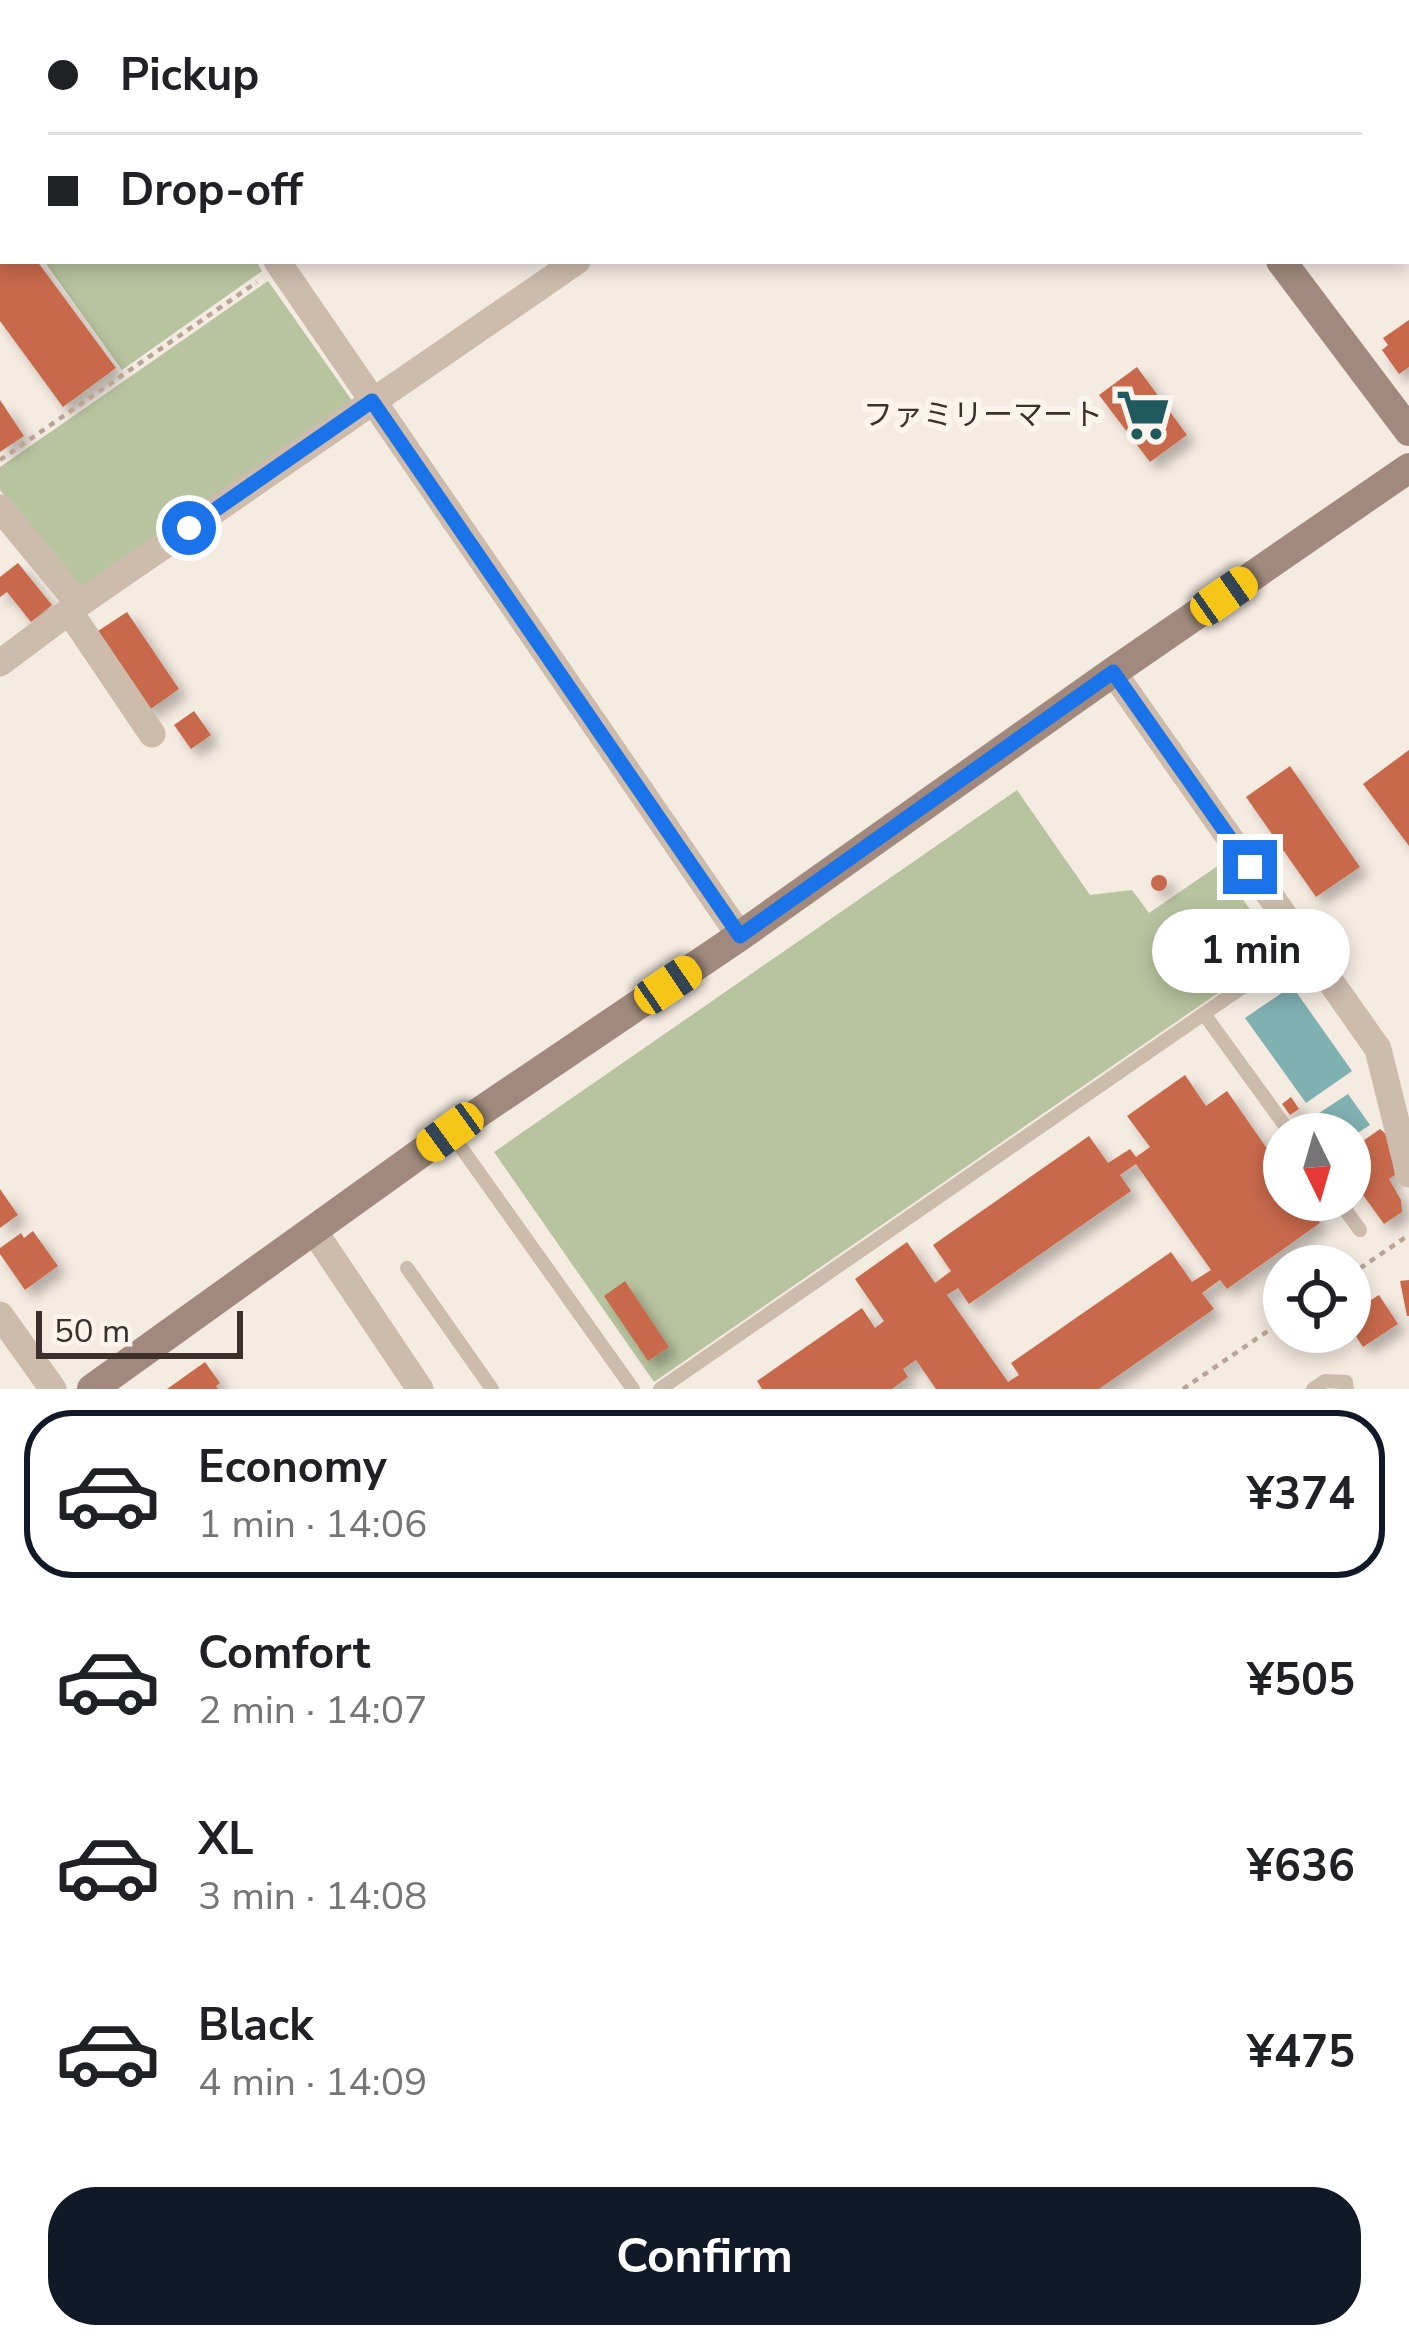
<!DOCTYPE html>
<meta charset="utf-8">
<style>
:root{--surface:#fff;--page:#f6f6f6;--text:#202124;--muted:#757577;--line:#e0e0e0;--accent:#111827}
body{margin:0;font-family:"Nunito Sans","Noto Sans JP",sans-serif;background:var(--page);color:var(--text);height:100vh;display:flex;flex-direction:column;font-size:45px;white-space:nowrap}
*{box-sizing:border-box;margin:0}
p{font-size:39px;color:var(--muted)}
.icon{flex:none;width:66px;height:66px;fill:none;stroke:currentColor;stroke-width:2;stroke-linecap:round;stroke-linejoin:round}
.map{position:relative;height:1389px;overflow:hidden}
.sheet{display:flex;flex-direction:column;background:var(--surface);flex:1}
.sheet>*{flex:none}
.hud{position:absolute;left:0px;top:0px;width:1410px;height:264px;box-shadow:0 6px 18px #0003;display:grid;align-content:center;height:264px;padding:0 48px;background:var(--surface)}
.needle{width:78px;rotate:175deg}
.controls{position:absolute;left:1263px;top:1113px;display:grid;gap:24px}
.controls a{display:grid;place-items:center;width:108px;height:108px;border-radius:50%;background:var(--surface);box-shadow:0 6px 18px #0003;font-size:60px}
.scale{position:absolute;left:36px;bottom:30px;width:207px;box-sizing:border-box;padding-left:12px;border:6px solid #3b302b;border-top:0;font-size:33px;line-height:42px;white-space:nowrap;color:#3b302b;-webkit-text-stroke:9px #fbf5ee;paint-order:stroke}
.end{position:absolute;width:54px;height:54px;margin:-27px;border:15px solid #1a73e8;background:#fff;box-shadow:0 0 0 6px #fff}
.from{border-radius:50%}
.bubble{position:absolute;height:84px;border-radius:42px;background:var(--surface);box-shadow:0 6px 18px #0003;font-size:39px;font-weight:700;line-height:84px;text-align:center}
.car{position:absolute;width:36px;height:72px;margin:-36px -18px;border-radius:15px;box-shadow:0 0 9px 3px #0007;background:linear-gradient(#f5c518 24%,#345 0 40%,#f5c518 0 76%,#345 0 86%,#f5c518 0)}
.hud b{display:flex;align-items:center;gap:42px;height:114px;font-size:45px}
.hud b+b{border-top:3px solid var(--line)}
.hud i{width:30px;height:30px;background:var(--text)}
ul{padding:21px 0 0;list-style:none}
li{display:flex;align-items:center;gap:36px;height:168px;margin:0 24px 18px;padding:0 24px;border:6px solid transparent;border-radius:48px}
li div{flex:1}
li b{display:block;font-size:45px}
li em{font-style:normal;font-weight:700}
li.active{border-color:var(--accent)}
li>.icon{width:108px;height:108px;stroke-width:1.5}
.cta{display:flex;gap:24px;margin-top:auto;padding:24px 48px}
.cta a{flex:1;height:138px;border-radius:48px;background:var(--accent);color:#fff;font-size:48px;font-weight:700;line-height:138px;text-align:center}
.map>svg:first-child{display:block}
</style>
<div class="map">
<svg width="1409" height="1389" viewBox="0 0 1409 1389">
<defs>
<filter id="shadow"><feDropShadow dx="8" dy="8" stdDeviation="6" flood-color="#0004"/></filter>
</defs>
<rect width="100%" height="100%" fill="#f4ebe1"/>
<g fill="#b8c4a0">
<polygon points="44,261 256,261 262,271 122,370"/>
<polygon points="268,281 353,402 81,593 0,490 0,467"/>
<polygon points="1017,790 1090,895 1132,890 1149,913 1219,865 1279,951 654,1382 494,1152"/>
</g>
<g fill="#7fb0b2">
<polygon points="1292,986 1352,1071 1306,1103 1245,1018"/>
<polygon points="1348,1094 1370,1125 1350,1138 1350,1134 1325,1134 1313,1117"/>
</g>
<g fill="#c8694b" fill-rule="evenodd" filter="url(#shadow)">
<polygon points="0,261 37,261 116,368 63,407 0,321"/>
<polygon points="1409,320 1409,367 1399,374 1382,350 1388,345 1383,338"/>
<polygon points="1137,367 1187,435 1150,462 1099,395"/>
<polygon points="0,400 24,436 0,452"/>
<polygon points="18,563 52,605 31,622 7,592 0,597 0,577"/>
<polygon points="127,612 179,689 148,711 95,633"/>
<polygon points="194,711 211,735 191,749 174,725"/>
<polygon points="1409,750 1409,846 1363,784"/>
<polygon points="1290,766 1360,867 1316,897 1246,797"/>
<circle cx="1159" cy="883" r="8"/>
<path d="M1185,1075L1206,1106L1227,1091L1284,1173V1200H1303L1320,1223L1227,1289L1220,1280L1202,1293L1214,1309L1099,1389H936L916,1360L903,1369L908,1377L892,1389H762L757,1381L862,1308L875,1328L884,1321L855,1279L907,1242L935,1283L951,1271L933,1245L1089,1136L1108,1163L1130,1149L1136,1157L1150,1147L1127,1116ZM1136,1164L1211,1270L1192,1282L1171,1252L1011,1363L1019,1375L1008,1382L947,1295L958,1288L969,1304L1131,1191L1120,1175Z"/>
<polygon points="1291,1097 1299,1109 1290,1115 1282,1104"/>
<polygon points="1380,1129 1388,1136 1395,1175 1389,1179 1401,1200 1402,1212 1384,1224 1350,1177 1350,1150"/>
<polygon points="0,1189 18,1215 0,1228"/>
<polygon points="33,1231 58,1266 25,1290 0,1254 0,1248 21,1233 24,1238"/>
<polygon points="1409,1280 1409,1316 1407,1316 1400,1281"/>
<polygon points="625,1281 669,1347 648,1361 604,1296"/>
<polygon points="1379,1295 1398,1324 1363,1347 1350,1327 1350,1313"/>
<polygon points="205,1362 220,1383 216,1386 218,1389 167,1389"/>
</g>
<g fill="none" stroke-linecap="round" stroke-linejoin="round">
<g stroke="#b9a596" stroke-width="4.5" stroke-dasharray="6 6" stroke-linecap="butt">
<polyline points="0,183 3,179"/>
<polyline points="0,460 257,282"/>
<polyline points="1350,1275 1409,1235"/>
<polyline points="1183,1389 1284,1320"/>
</g>
<g stroke="#cdbbac" stroke-width="14">
<polyline points="1204,1014 1291,1134"/>
<polyline points="450,1132 633,1389"/>
<polyline points="1338,1200 1360,1230"/>
<polyline points="407,1268 492,1389"/>
<polyline points="660,1389 1305,944"/>
<polyline points="1313,1389 1325,1381 1346,1382 1347,1389"/>
</g>
<g stroke="#cdbbac" stroke-width="27">
<polyline points="103,0 105,3"/>
<polyline points="918,3 921,0"/>
<polyline points="1389,3 1391,0"/>
<polyline points="277,261 740,936"/>
<polyline points="0,508 79,604"/>
<polyline points="69,611 152,734"/>
<polyline points="0,663 79,604 577,261"/>
<polyline points="1113,672 1378,1049 1409,1174"/>
<polyline points="314,1231 420,1389"/>
<polyline points="0,1315 53,1389"/>
</g>
<g stroke="#a18a7d" stroke-width="30">
<polyline points="1092,0 1094,3"/>
<polyline points="1281,261 1409,431"/>
<polyline points="92,1389 450,1132 740,936 1113,672 1409,468"/>
</g>
</g>
<g fill="none" stroke-linecap="round" stroke-linejoin="round">
<polyline stroke="#1a73e8" stroke-width="15" points="189,528 372,401 740,936 1113,672 1250,867"/>
</g>
<defs>
<symbol id="supermarket-bare" viewBox="-9 -9 18 18"><path d="M-6-5.5h2.5l.6 2H6L4.5 2H-2.5L-4.4-4H-6ZM-1.5 3.2a1.3 1.3 0 1 0 .1 0ZM3 3.2a1.3 1.3 0 1 0 .1 0Z" fill="#1f5a5e" stroke="#fbf5ee" stroke-width="2.5" paint-order="stroke"/></symbol>
</defs>
<g fill-rule="evenodd">
<use href="#supermarket-bare" x="1105" y="377" width="76" height="76"/>
</g>
<g text-anchor="middle" dominant-baseline="central" stroke-width="12" stroke-linejoin="round" paint-order="stroke">
<g font-size="30" fill="#3b302b" stroke="#fbf5ee" text-anchor="end">
<text x="1103" y="415">ファミリーマート</text>
</g>
</g>
</svg>
<div class="controls">
<a><svg class="needle" viewBox="-14 -14 28 28"><path d="M0-13l5 13h-10z" fill="#e53935"/><path d="M0 13l5-13h-10z" fill="#757577"/></svg></a>
<a><svg class="icon" aria-label="locate" viewBox="0 0 24 24"><circle cx="12" cy="12" r="6"/><path d="M12 2v4M12 18v4M2 12h4M18 12h4"/></svg></a>
</div>
<div class="scale">50 m</div>
<i class="end from" style="left:189px;top:528px"></i>
<i class="end" style="left:1250px;top:867px"></i>
<div class="bubble" style="left:1152px;top:909px;width:198px">1 min</div>
<i class="car" style="left:1224px;top:596px;rotate:55deg"></i>
<i class="car" style="left:668px;top:985px;rotate:56deg"></i>
<i class="car" style="left:450px;top:1132px;rotate:234deg"></i>
<div class="hud">
<b><i class="from"></i>Pickup</b>
<b><i></i>Drop-off</b>
</div>
</div>
<section class="sheet">
<ul>
<li class="active"><svg class="icon" aria-label="car" viewBox="0 0 24 24"><path d="M5 17H2v-5l4-1 3-4h7l3 4 3 1v5h-3M9 17h6M6 11h13"/><circle cx="7" cy="17" r="2"/><circle cx="17" cy="17" r="2"/></svg><div><b>Economy</b><p>1 min · 14:06</p></div><em>¥374</em></li>
<li><svg class="icon" aria-label="car" viewBox="0 0 24 24"><path d="M5 17H2v-5l4-1 3-4h7l3 4 3 1v5h-3M9 17h6M6 11h13"/><circle cx="7" cy="17" r="2"/><circle cx="17" cy="17" r="2"/></svg><div><b>Comfort</b><p>2 min · 14:07</p></div><em>¥505</em></li>
<li><svg class="icon" aria-label="car" viewBox="0 0 24 24"><path d="M5 17H2v-5l4-1 3-4h7l3 4 3 1v5h-3M9 17h6M6 11h13"/><circle cx="7" cy="17" r="2"/><circle cx="17" cy="17" r="2"/></svg><div><b>XL</b><p>3 min · 14:08</p></div><em>¥636</em></li>
<li><svg class="icon" aria-label="car" viewBox="0 0 24 24"><path d="M5 17H2v-5l4-1 3-4h7l3 4 3 1v5h-3M9 17h6M6 11h13"/><circle cx="7" cy="17" r="2"/><circle cx="17" cy="17" r="2"/></svg><div><b>Black</b><p>4 min · 14:09</p></div><em>¥475</em></li>
</ul>
<div class="cta"><a>Confirm</a></div>
</section>
